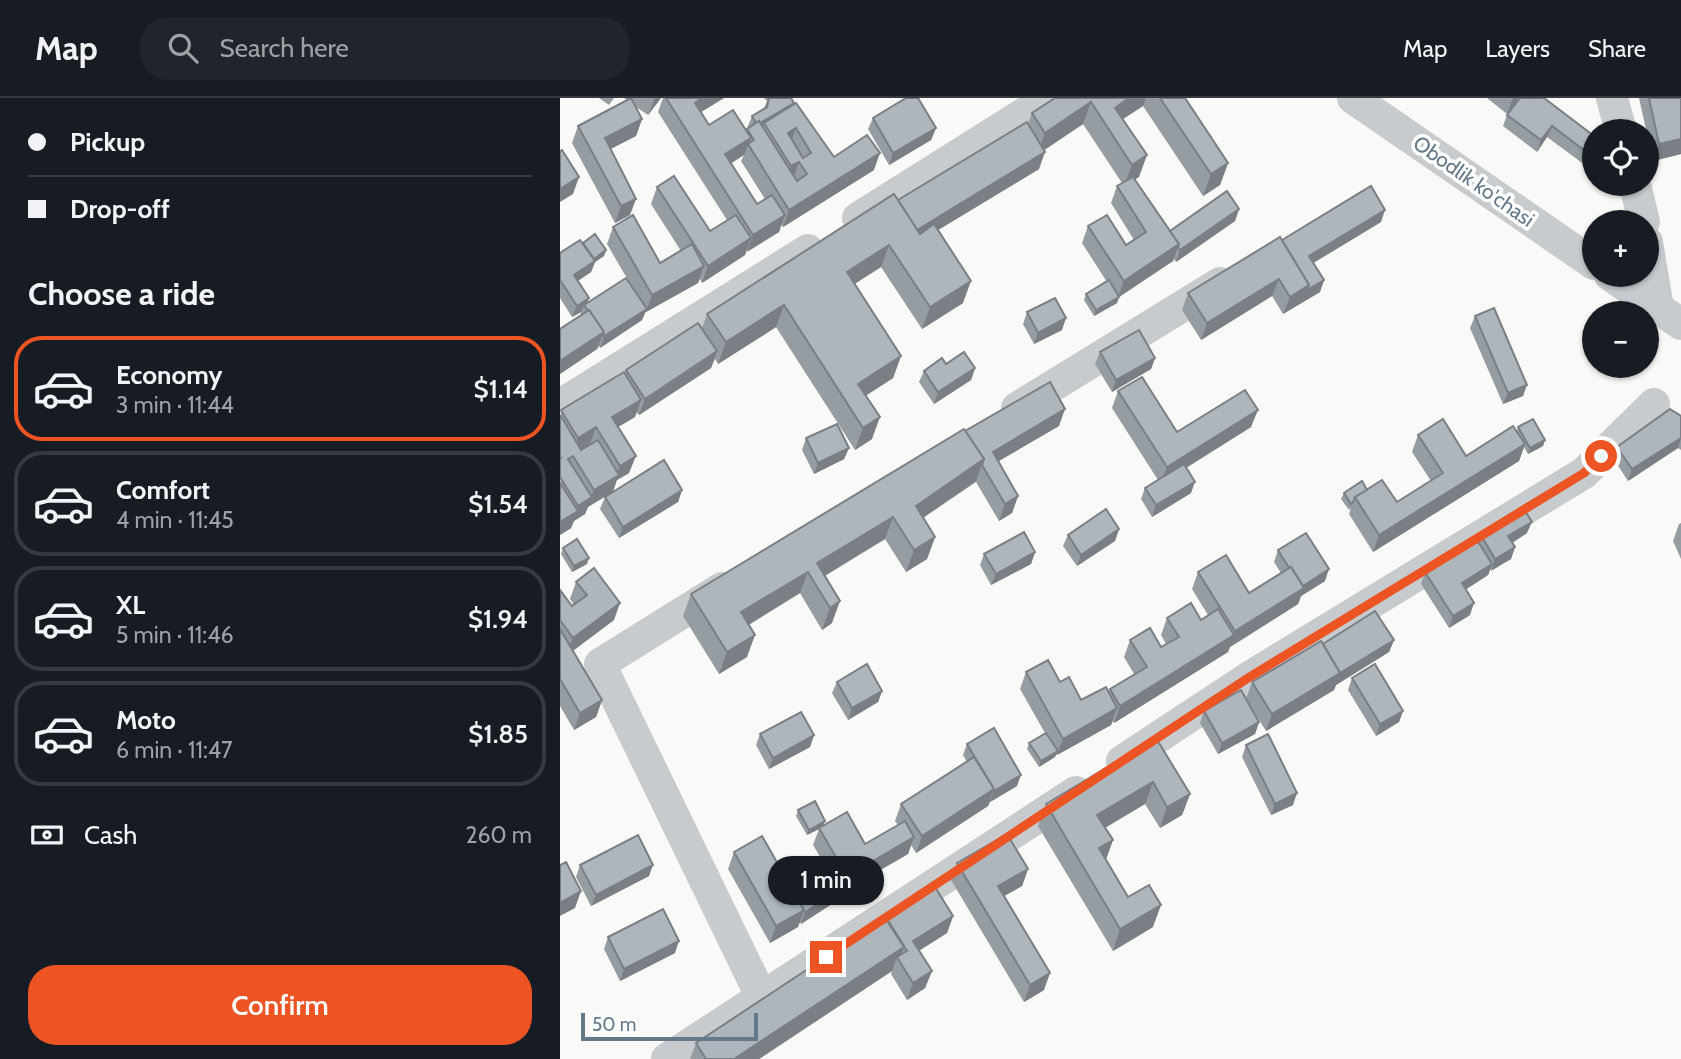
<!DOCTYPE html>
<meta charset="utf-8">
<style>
:root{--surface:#171b24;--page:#20242c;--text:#f1f3f6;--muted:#9ea1a6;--line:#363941;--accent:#ec5523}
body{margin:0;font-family:Cabin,sans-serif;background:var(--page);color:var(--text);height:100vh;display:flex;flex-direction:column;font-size:26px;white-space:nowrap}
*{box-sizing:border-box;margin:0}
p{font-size:23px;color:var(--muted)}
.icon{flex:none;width:38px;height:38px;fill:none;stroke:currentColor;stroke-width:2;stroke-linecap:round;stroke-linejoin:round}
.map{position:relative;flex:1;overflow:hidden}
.details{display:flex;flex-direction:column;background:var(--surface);width:560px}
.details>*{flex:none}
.guide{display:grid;align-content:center;height:154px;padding:0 28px;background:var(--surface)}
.tools{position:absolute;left:1022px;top:21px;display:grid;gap:14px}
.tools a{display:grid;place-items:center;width:77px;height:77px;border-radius:50%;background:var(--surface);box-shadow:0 2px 5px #0004;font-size:35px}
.scale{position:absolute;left:21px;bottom:18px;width:177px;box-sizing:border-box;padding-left:7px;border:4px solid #667989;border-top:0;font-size:19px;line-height:24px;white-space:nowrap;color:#667989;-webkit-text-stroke:5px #fff;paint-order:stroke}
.end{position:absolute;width:32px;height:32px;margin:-16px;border:9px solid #ec5523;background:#fff;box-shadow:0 0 0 4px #fff}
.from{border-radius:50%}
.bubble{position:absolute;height:49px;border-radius:24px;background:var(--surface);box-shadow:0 2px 5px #0004;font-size:23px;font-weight:600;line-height:49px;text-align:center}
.guide b{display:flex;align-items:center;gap:24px;height:66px;font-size:26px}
.guide b+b{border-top:2px solid var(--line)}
.guide i{width:18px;height:18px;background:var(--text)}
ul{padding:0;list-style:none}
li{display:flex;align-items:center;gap:21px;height:105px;margin:0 14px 10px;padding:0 14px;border:4px solid var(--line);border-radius:28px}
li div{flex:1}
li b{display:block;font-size:26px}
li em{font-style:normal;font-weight:600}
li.active{border-color:var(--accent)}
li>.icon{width:63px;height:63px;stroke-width:1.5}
h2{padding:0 28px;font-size:32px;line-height:84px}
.pay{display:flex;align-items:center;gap:18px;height:77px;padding:0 28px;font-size:26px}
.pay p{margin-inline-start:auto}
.action{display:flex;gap:14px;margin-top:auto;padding:14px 28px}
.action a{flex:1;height:80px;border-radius:28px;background:var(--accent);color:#fff;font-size:28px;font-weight:600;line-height:80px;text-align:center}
header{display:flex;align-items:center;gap:42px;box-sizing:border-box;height:98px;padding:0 35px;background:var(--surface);border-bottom:2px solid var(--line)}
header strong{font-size:33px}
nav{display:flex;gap:38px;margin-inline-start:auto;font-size:24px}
.search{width:490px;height:63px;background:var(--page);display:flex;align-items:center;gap:18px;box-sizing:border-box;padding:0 24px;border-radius:28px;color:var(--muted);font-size:26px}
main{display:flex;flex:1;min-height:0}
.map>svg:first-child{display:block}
</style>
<header>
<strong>Map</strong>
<div class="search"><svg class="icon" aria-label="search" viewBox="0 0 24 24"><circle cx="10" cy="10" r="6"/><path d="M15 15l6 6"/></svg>Search here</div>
<nav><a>Map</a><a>Layers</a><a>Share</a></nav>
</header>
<main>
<section class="details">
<div class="guide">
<b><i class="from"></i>Pickup</b>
<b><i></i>Drop-off</b>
</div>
<h2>Choose a ride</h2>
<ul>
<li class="active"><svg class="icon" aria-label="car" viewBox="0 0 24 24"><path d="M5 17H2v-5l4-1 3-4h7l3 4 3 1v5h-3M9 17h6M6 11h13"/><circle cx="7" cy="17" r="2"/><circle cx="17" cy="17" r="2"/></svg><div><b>Economy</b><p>3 min · 11:44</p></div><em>$1.14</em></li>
<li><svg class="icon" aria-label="car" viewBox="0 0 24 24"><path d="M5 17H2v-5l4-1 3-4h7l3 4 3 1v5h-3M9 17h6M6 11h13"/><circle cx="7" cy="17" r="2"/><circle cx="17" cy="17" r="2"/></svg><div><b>Comfort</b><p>4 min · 11:45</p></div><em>$1.54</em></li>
<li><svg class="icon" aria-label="car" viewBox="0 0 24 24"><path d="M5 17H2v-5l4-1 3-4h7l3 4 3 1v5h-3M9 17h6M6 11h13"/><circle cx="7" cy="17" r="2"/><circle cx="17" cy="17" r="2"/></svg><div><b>XL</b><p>5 min · 11:46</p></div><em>$1.94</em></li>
<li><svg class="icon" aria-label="car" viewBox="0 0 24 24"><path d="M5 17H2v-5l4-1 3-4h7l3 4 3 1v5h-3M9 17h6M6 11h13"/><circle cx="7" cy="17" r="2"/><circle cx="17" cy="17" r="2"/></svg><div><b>Moto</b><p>6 min · 11:47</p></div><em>$1.85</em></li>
</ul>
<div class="pay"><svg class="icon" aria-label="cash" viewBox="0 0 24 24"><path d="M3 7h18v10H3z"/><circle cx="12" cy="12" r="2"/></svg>Cash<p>260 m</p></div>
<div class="action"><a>Confirm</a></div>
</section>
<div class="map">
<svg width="1121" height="961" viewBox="0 0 1121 961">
<rect width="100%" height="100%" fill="#f9f9f7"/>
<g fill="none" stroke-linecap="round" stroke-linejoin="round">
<g stroke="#c7cbce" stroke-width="32">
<polyline points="793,0 1034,166"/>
<polyline points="1052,0 1061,33"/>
<polyline points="1075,86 1084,124"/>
<polyline points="298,120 489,0"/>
<polyline points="1087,144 1098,210"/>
<polyline points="1050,177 1121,226"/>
<polyline points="0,307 248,152"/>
<polyline points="457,310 660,185"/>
<polyline points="162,490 40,566 202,900"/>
<polyline points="562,663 688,580 1024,375 1094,306"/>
<polyline points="107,961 516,694"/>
</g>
</g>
<g fill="#959da2" fill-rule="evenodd">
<polygon points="39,0 54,0 49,7"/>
<polygon points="64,0 101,0 88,17 76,9 82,21 76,38 50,51 70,117 55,125 12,45 18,28 67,2"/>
<path d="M103,0H164L141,14L149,27L186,33L192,18L204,10L207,3L204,0H231L234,7L274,59L314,72L223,129L221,126L219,134L186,153L185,157L142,185L140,181L138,185L86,214H85L82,222L40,250L39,248L37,251L0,276V231L20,218L21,214L12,219L0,200V155L23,145L46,152L44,158L35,164L31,174L18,183L29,200L27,205L68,182L47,146L53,129L100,165L121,153L91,106L97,89L150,133L167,122L98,14ZM184,57L181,63L205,101L197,106L171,65Z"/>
<polygon points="495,0 625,0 668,65 660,87 643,98 583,8 562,21 579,79 575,81 610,133 679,111 675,123 616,164 614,161 613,163 559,199 557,205 534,218 524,202 526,196 547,184 522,145 528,128 566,147 574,142 551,105 557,88 562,85 523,26 484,52 479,71 378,132 403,205 362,231 321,169 294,186 341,258 333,280 305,298 312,341 295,352 216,229 158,266 155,261 151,270 79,317 76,314 75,319 58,329 69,375 57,382 28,409 25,416 14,423 11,430 0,437 1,312 65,276 66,272 142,230 147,216 468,26 472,15"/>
<polygon points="927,0 959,0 947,16"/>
<polygon points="1079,0 1121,0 1121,56 1093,63"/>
<polygon points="947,17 1034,38 1034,63 1029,70 987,39 977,54 943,28"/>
<polygon points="313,20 376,30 371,42 329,67 308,31"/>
<polygon points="821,124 753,165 764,182 760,194 723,216 712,198 641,242 622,212 628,195 722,142"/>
<polygon points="467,214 502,232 474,246 463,226"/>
<polygon points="915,218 963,298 943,306 910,230"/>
<polygon points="540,254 595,260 591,271 552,294 535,266"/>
<polygon points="386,266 415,270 411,282 374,306 359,284 364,273"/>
<polygon points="558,293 617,334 691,329 626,370 631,395 592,419 581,401 585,390 598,382 552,310"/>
<polygon points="1121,318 1121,352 1118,350 1068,383 1053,360 1057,349"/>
<polygon points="499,328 438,363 458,398 452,415 439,423 416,384 363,420 375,439 367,461 346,474 325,441 265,478 272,525 262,532 240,495 189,527 187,559 159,576 123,518 131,496 405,333"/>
<polygon points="958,329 985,342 983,348 968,356 964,349 959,363 813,454 789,416 791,410 789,412 781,401 784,395 807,392 837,404 871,383 852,354 858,337 906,358 957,333"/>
<polygon points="246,340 289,350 284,361 254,376 242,352"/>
<polygon points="122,392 118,404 59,440 40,411 45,399"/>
<polygon points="1121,425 1121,461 1113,443 1119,426"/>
<polygon points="559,431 555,443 517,468 503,448 508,437"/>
<polygon points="967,435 952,445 955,449 951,461 930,472 928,477 905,492 910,517 889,530 861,486 865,474 919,445 922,439"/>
<polygon points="3,450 27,466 12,474 1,456"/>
<polygon points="718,452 765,483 741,498 738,506 670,549 668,554 554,625 553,623 551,627 497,657 496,656 495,659 479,669 467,651 469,645 485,635 460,591 466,574 500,584 521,602 549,594 550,591 574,576 564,559 570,542 601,549 606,546 601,537 607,520 641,522 648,517 632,491 638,474 689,495 721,475 714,464"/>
<polygon points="475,454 471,466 431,487 420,467 424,456"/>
<polygon points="16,484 54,522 13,553 42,602 36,619 14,632 0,608 0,492 12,508 14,507 10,501"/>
<polygon points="834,542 829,554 776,587 774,592 706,633 686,601 692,584 763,546"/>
<polygon points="792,580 843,613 839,624 816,638 788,592"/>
<polygon points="277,584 322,593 318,604 288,622 272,595"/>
<polygon points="644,613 699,624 695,636 658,656 640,625"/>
<polygon points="200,636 254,637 250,649 209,671 196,647"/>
<polygon points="596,640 630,696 622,717 600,730 585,706 545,730 553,742 546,761 568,799 593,829 553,853 478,728 486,706"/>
<polygon points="407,646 457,688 430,704 428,708 356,755 351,747 348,756 281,794 278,802 241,826 240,824 238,829 210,845 168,771 174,754 234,794 268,772 253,747 259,731 247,737 236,718 238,712 264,727 305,746 338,727 335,723 341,706 407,664 403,657"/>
<polygon points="686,647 733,707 711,717 682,659"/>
<polygon points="397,765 468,771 462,788 444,798 484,892 464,904 391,782"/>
<polygon points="20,767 89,778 31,808 16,779"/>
<polygon points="393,818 387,835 359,853 372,873 365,890 347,902 331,876 332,873 199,961 130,961 136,945 325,821 326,819"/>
<polygon points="48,839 115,855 60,883 44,851"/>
</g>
<g fill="#797f84">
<polygon points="95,0 101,0 88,17"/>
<polygon points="142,0 164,0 128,22 135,5"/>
<polygon points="569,0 586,0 583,8 548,31 555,10"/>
<polygon points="953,0 959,0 947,16"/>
<polygon points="531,4 523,26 477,57 485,35"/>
<polygon points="234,5 230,17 204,25 201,34 197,27"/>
<polygon points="82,21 76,38 39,57 45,40"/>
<polygon points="992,28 987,39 977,54 981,42"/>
<polygon points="236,30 230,47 228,35"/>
<polygon points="376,30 371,42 329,67 333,55"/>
<polygon points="191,40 184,57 159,73 165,56"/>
<polygon points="1121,41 1121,56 1093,63 1099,46"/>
<polygon points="485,54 479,71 350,149 356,132"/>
<polygon points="320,55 314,72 223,129 229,112"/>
<polygon points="587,57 579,79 564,88 572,67"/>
<polygon points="1034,57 1034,63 1029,70 1033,59"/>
<polygon points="239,64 233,81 225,85 231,68"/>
<polygon points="668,65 660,87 643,98 651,76"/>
<polygon points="19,79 13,96 0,104 0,91"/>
<polygon points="76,101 70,117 55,125 61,108"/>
<polygon points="679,111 675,123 616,164 620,152"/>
<polygon points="825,112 821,124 745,170 749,158"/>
<polygon points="225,117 219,134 187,154 193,137"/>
<polygon points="191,140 185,157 142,185 148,168"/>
<polygon points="619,146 613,163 559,199 557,205 534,218 536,212 558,199 564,183"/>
<polygon points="329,147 321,169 279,196 287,174"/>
<polygon points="46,152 44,158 35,164 31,174 10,188 14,177 30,163"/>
<polygon points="144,168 138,185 86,214 92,197"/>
<polygon points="719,181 712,198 641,242 647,225"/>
<polygon points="764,182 760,194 723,216 730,199 749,187"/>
<polygon points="411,183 403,205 362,231 370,209"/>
<polygon points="29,200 25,210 24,207 21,214 12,219 17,208"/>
<polygon points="224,207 216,229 158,266 166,244"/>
<polygon points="87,211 82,222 40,250 44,238"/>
<polygon points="506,220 502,232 474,246 478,235"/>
<polygon points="44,234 37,251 0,276 0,263"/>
<polygon points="157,253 151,270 79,317 85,301"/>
<polygon points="341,258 333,280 290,308 298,286"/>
<polygon points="595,260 591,271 552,294 556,282"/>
<polygon points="415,270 411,282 374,306 378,294"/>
<polygon points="967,287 963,298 943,306 948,295"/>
<polygon points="81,302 75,319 46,336 52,319"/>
<polygon points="505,311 499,328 427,370 433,354"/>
<polygon points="698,312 691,329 600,386 607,369"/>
<polygon points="320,319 312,341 295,352 303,330"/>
<polygon points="36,329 30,346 12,357 18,340"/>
<polygon points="1121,340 1118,350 1068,383 1072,371"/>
<polygon points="985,342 983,348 968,356 970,350"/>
<polygon points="965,346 959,363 813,454 819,437"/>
<polygon points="289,350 284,361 254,376 258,365"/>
<polygon points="76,358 69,375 57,382 53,394 28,409 25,416 14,423 11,430 0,437 0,424 15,415 18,408 31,399 34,392 56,379 60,368"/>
<polygon points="424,361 416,383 348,430 356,408"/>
<polygon points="635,384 631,395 592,419 596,407"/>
<polygon points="122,392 118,404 59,440 63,429"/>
<polygon points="458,398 452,415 439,423 445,406"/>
<polygon points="333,419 325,441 254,484 257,465"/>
<polygon points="972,424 967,435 944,450 948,438"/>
<polygon points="559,431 555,443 517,468 521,457"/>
<polygon points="375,439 367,461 346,474 354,452"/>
<polygon points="955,449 951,461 931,473 935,461"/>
<polygon points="475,454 471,466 431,487 436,476"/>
<polygon points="29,460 27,466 12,474 14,468"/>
<polygon points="932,466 928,477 897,497 902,485"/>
<polygon points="769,471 765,483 741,498 738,506 670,549 668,554 554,625 560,608 673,538 675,533"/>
<polygon points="248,474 240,495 173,536 181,514"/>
<polygon points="280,503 272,525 262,532 270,510"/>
<polygon points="60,505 54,522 7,557 13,540"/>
<polygon points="914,505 910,517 889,530 893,518"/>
<polygon points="195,537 187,559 159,576 167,554"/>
<polygon points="834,542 829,554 776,587 774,592 706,633 712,616"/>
<polygon points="322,593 318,604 288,622 292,610"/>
<polygon points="42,602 36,619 14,632 20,615"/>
<polygon points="557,610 551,627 497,657 503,641"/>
<polygon points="843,613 839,624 816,638 820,626"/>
<polygon points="699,624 695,636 658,656 662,645"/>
<polygon points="254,637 250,649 209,671 213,660"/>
<polygon points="498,653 495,659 479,669 481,663"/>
<polygon points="461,677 457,688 430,704 434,693"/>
<polygon points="593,684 585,706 529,739 537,717"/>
<polygon points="434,691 428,708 356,755 362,738"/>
<polygon points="737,695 733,707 711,717 715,706"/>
<polygon points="630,696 622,717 600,730 607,709"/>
<polygon points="265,723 263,729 247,737 249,732"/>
<polygon points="354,739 348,756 281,795 287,778"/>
<polygon points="553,742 545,764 539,750"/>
<polygon points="93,767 89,778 31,808 36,797"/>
<polygon points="468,771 462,788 432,805 438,788"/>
<polygon points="282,791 278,802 241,826 245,814"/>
<polygon points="21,793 15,810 0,818 0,805"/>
<polygon points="601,807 593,829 553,853 560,831"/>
<polygon points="244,812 238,829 210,845 216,828"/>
<polygon points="393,818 387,835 347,860 353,843"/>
<polygon points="119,843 115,855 60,883 64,871"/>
<polygon points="344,849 339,862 337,859 332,873 199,961 174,961"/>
<polygon points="372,873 365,890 347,902 353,885"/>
<polygon points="490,875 484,892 464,904 470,887"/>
</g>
<g fill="#adb6bc" stroke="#797f84" stroke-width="2" fill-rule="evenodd">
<polygon points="71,0 82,21 45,40 76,101 61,108 18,28"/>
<polygon points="106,0 142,0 135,5 149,27 173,12 191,40 165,56 197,106 212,97 225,117 193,137"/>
<polygon points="209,0 231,0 234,5 200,25 199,23 196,25 192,18 207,9"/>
<polygon points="346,0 358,0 376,30 333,55 313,20"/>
<polygon points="495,0 569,0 555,10 587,57 572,67 531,4 485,35 472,15"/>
<polygon points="600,0 625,0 668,65 651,76"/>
<polygon points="960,0 984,0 1034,38 1034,57 1033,59 992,28 981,42 947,17"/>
<polygon points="1089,0 1121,0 1121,41 1099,46"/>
<path d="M236,5L274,59L307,37L320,55L229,112L188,46L194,42L187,31L199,23L237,83L247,76L239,64L231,68L204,25ZM236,30L251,55L243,60L228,35Z"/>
<polygon points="467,24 485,54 357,132 338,102"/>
<polygon points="2,52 19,79 0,91 0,53"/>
<polygon points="114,78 150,133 176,117 191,140 148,168 97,89"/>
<polygon points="573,79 619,146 564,183 528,128 547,117 566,147 586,134 557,88"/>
<polygon points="811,88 825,112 749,158 764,182 747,192 749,187 722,142"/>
<polygon points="667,93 679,111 620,152 618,149 619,146 610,133"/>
<polygon points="334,96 360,136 374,126 411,183 370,209 329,147 287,174 341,258 298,286 320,319 303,330 224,207 166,244 147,216"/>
<polygon points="73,117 100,165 132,146 144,168 92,197 53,129"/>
<polygon points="35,136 46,152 34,161 23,145"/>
<polygon points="720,139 749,187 730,199 719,181 647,225 628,195"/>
<polygon points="20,142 35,163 14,177 29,200 17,208 0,182 0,155"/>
<polygon points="66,180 87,211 44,238 43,236 44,234 29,212 28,213 24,207"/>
<polygon points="549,182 559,199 536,212 526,196"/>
<polygon points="495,200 506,220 478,235 467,214"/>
<polygon points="934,210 967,287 948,295 915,218"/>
<polygon points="29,212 44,234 0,263 0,231"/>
<polygon points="138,225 157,253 85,301 66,272"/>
<polygon points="579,232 595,260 556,282 540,254"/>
<polygon points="404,254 415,270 378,294 364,273 382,260 386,266"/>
<polygon points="64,274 81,302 52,319 76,358 60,368 36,329 18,340 1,312"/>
<polygon points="582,279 617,334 685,292 698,312 607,369 558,293"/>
<polygon points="490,284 505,311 433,354 458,398 445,406 422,367 424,361 405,333"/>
<polygon points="1110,311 1121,318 1121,340 1072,371 1057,349"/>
<polygon points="0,318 1,318 21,352 38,342 59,377 34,392 13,358 8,361 32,399 18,408 0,379 0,361 1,360 0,357"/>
<polygon points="883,321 906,358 953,328 965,346 819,437 795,399 822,382 837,404 883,375 858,337"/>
<polygon points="973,321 985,342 970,350 958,329"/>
<polygon points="277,326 289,350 258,365 246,340"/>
<polygon points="404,331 424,361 356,408 375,439 354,452 333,419 257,465 280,503 270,510 248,474 181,514 195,537 167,554 131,496"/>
<polygon points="104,362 122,392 63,429 45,399"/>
<polygon points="624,366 635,384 596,407 585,390"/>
<polygon points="802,383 807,392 795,399 793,404 791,406 784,395"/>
<polygon points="0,385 18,413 0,424"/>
<polygon points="546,411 559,431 521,457 508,437"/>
<polygon points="965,413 972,424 948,438 955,449 935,461 922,439"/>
<polygon points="464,434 475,454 436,476 424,456"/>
<polygon points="746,435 769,471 743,488 731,469 729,470 718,452"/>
<polygon points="17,441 29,460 14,468 3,450"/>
<polygon points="917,442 932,466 902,485 914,505 893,518 865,474"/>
<polygon points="666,457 689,495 731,469 744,490 675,533 638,474"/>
<polygon points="34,470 60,505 13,540 0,522 0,492 12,508 27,497 16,484"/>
<polygon points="631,505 641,522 658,511 674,537 560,608 550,591 587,569 570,542 590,530 601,549 619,539 607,520"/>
<polygon points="815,513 834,542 780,575 763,546"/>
<polygon points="0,531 42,602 20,615 0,581"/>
<polygon points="761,543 780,575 712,616 692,584"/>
<polygon points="488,562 500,584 509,579 521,602 546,589 557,610 503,641 466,574"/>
<polygon points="307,566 322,593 292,610 277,584"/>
<polygon points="815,566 843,613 820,626 792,580"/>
<polygon points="681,592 699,624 662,645 644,613"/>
<polygon points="241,614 254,637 213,660 200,636"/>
<polygon points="434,630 461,677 434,693 433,691 434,691 407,646"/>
<polygon points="486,635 498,653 481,663 469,645"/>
<polygon points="708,636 737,695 715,706 686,647"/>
<polygon points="596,640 630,696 607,709 593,684 537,717 553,742 539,750 568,799 589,787 601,807 560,831 486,706"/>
<polygon points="414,659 434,691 362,738 341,706"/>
<polygon points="255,703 265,723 249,732 238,712"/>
<polygon points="287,714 305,746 345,723 354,739 287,778 259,730"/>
<polygon points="447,736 468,771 438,788 490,875 470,887 397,765"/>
<polygon points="78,737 93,767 36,797 20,767"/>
<polygon points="202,738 244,812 216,828 174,754"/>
<polygon points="6,764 21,793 0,805 0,767"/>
<polygon points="269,771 282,791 245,814 234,794"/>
<polygon points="375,789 393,818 353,843 372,873 353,885 337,859 347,853 326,819"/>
<polygon points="103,811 119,843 64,871 48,839"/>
<polygon points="325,820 344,849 174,961 146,961 136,945"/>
</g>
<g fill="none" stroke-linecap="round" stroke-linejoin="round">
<polyline stroke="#ec5523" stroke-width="9" points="266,859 688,580 1024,375 1041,358"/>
</g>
<g text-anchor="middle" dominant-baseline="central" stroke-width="7" stroke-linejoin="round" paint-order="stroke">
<g font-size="21" fill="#667989" stroke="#fff">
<text transform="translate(914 83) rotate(35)">Obodlik ko'chasi</text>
</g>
</g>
</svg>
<div class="tools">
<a><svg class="icon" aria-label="locate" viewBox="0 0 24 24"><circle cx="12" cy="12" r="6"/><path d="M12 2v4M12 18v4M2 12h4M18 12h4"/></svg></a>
<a>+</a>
<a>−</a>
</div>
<div class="scale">50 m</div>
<i class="end from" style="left:1041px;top:358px"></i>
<i class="end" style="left:266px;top:859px"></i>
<div class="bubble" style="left:208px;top:758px;width:116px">1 min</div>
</div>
</main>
